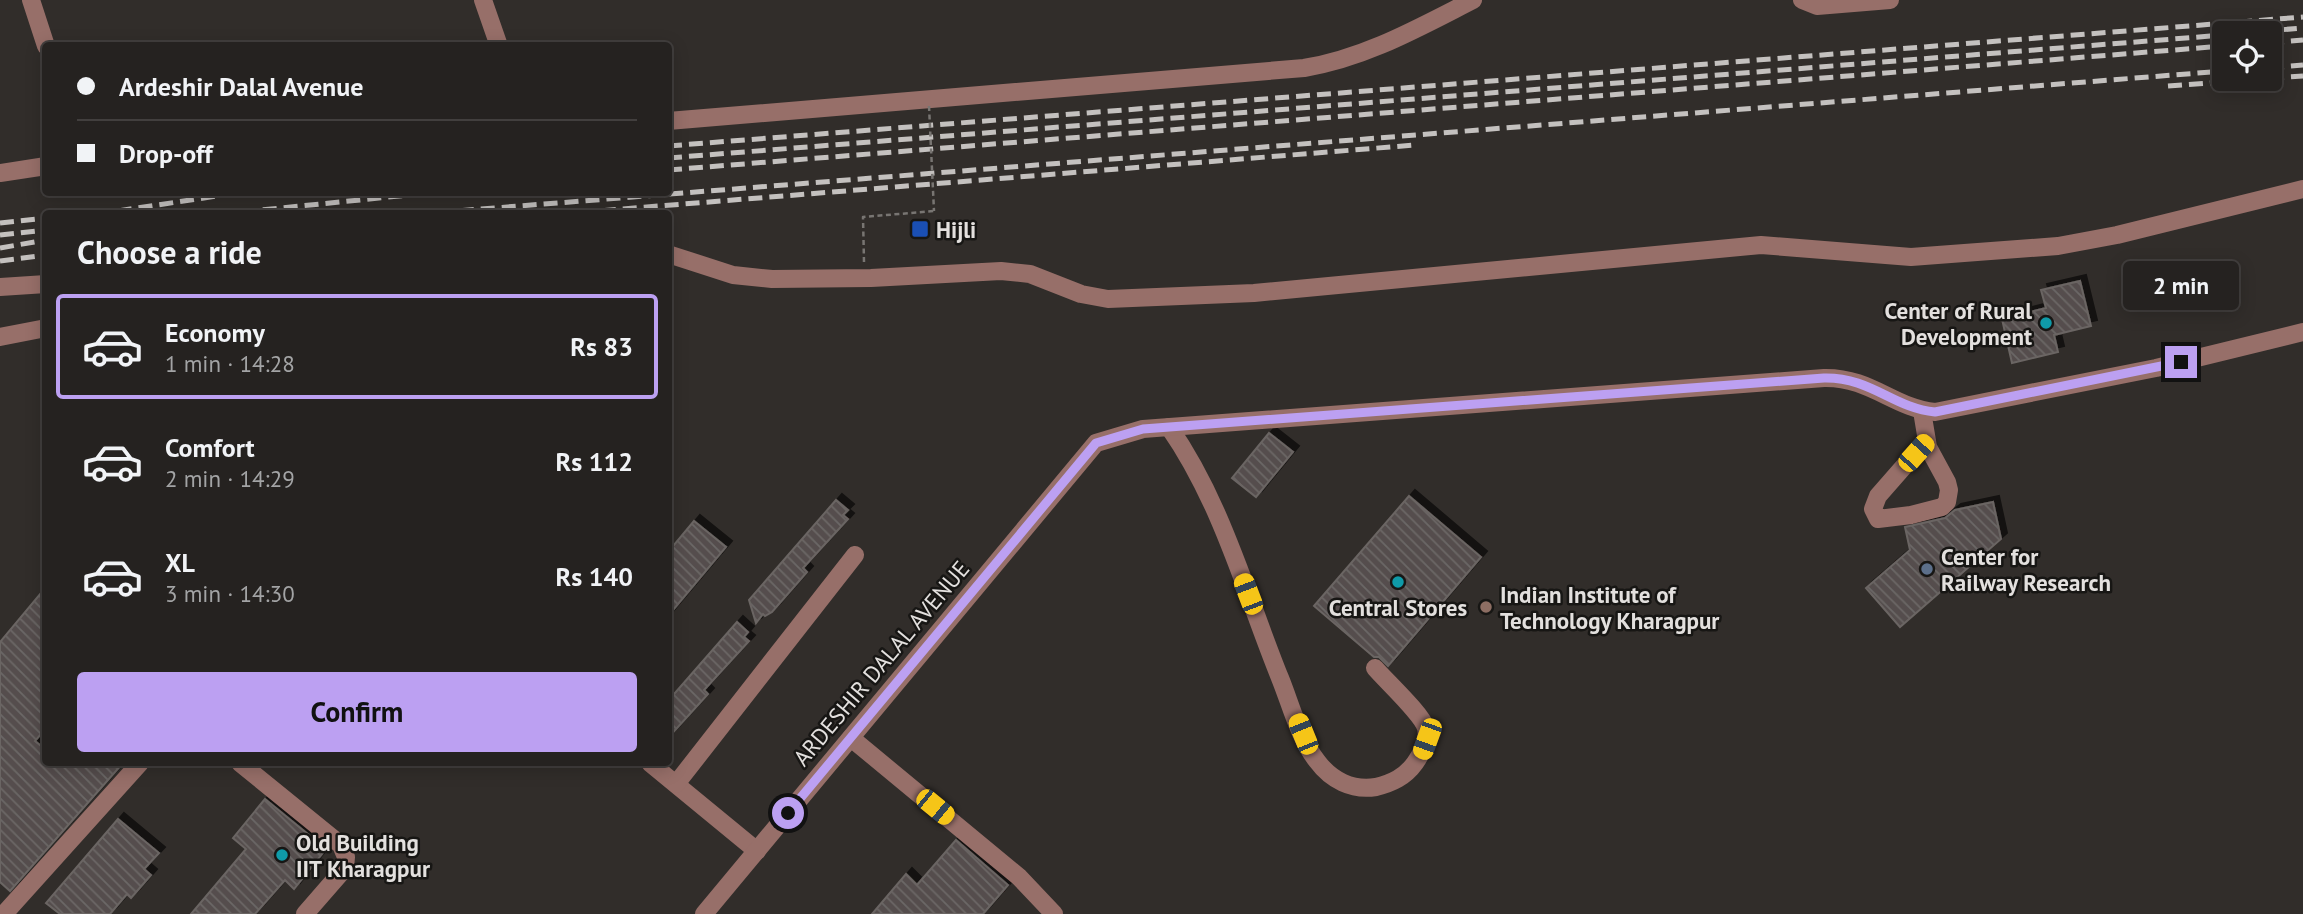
<!DOCTYPE html>
<meta charset="utf-8">
<style>
:root{--surface:#252220;--page:#312f2d;--text:#f1f3f6;--muted:#a3a4a5;--line:#423f3e;--accent:#bca0f2}
body{margin:0;font-family:"PT Sans",sans-serif;background:var(--page);color:var(--text);height:100vh;display:flex;flex-direction:column;font-size:26px;white-space:nowrap}
*{box-sizing:border-box;margin:0}
p{font-size:23px;color:var(--muted)}
.icon{flex:none;width:38px;height:38px;fill:none;stroke:currentColor;stroke-width:2;stroke-linecap:round;stroke-linejoin:round}
.map{position:relative;flex:1;overflow:hidden}
.sheet{position:absolute;left:42px;top:210px;width:630px;height:556px;display:flex;flex-direction:column;background:var(--surface);border-radius:7px;box-shadow:0 4px 18px #0003,0 0 0 2px var(--line)}
.sheet>*{flex:none}
.top-card{position:absolute;left:42px;top:42px;width:630px;height:154px;border-radius:7px;box-shadow:0 4px 18px #0003,0 0 0 2px var(--line);display:grid;align-content:center;height:154px;padding:0 35px;background:var(--surface)}
.fabs{position:absolute;left:2212px;top:21px;display:grid;gap:14px}
.fabs a{display:grid;place-items:center;width:70px;height:70px;border-radius:7px;background:var(--surface);box-shadow:0 4px 18px #0003,0 0 0 2px var(--line);font-size:35px}
.end{position:absolute;width:32px;height:32px;margin:-16px;border:9px solid #bca0f2;background:#111;box-shadow:0 0 0 4px #111}
.from{border-radius:50%}
.bubble{position:absolute;height:49px;border-radius:7px;background:var(--surface);box-shadow:0 4px 18px #0003,0 0 0 2px var(--line);font-size:23px;font-weight:700;line-height:49px;text-align:center}
.car{position:absolute;width:21px;height:42px;margin:-21px -10px;border-radius:9px;box-shadow:0 0 5px 2px #0007;background:linear-gradient(#f5c518 24%,#345 0 40%,#f5c518 0 76%,#345 0 86%,#f5c518 0)}
.top-card b{display:flex;align-items:center;gap:24px;height:66px;font-size:26px}
.top-card b+b{border-top:2px solid var(--line)}
.top-card i{width:18px;height:18px;background:var(--text)}
ul{padding:0;list-style:none}
li{display:flex;align-items:center;gap:21px;height:105px;margin:0 14px 10px;padding:0 21px;border:4px solid transparent;border-radius:7px}
li div{flex:1}
li b{display:block;font-size:26px}
li em{font-style:normal;font-weight:700}
li.on{border-color:var(--accent)}
li>.icon{width:63px;height:63px;stroke-width:1.5}
h2{padding:0 35px;font-size:32px;line-height:84px}
.cta{display:flex;gap:14px;margin-top:auto;padding:14px 35px}
.cta a{flex:1;height:80px;border-radius:7px;background:var(--accent);color:#111;font-size:28px;font-weight:700;line-height:80px;text-align:center}
.map>svg:first-child{display:block}
</style>
<div class="map">
<svg width="2303" height="914" viewBox="0 0 2303 914">
<defs>
<pattern id="building-back-hatch" width="6" height="6" patternUnits="userSpaceOnUse" patternTransform="scale(1.75)"><rect width="6" height="6" fill="#544e4d"/><path d="M-1 5l2 2M0 0l6 6M5-1l2 2" fill="none" stroke="#6c6766"/></pattern>
<filter id="shadow"><feDropShadow dx="6" dy="-6" stdDeviation="0" flood-color="#0009"/></filter>
</defs>
<rect width="100%" height="100%" fill="#312d2a"/>
<g fill="url(#building-back-hatch)" stroke="#6b6563" stroke-width="2" filter="url(#shadow)">
<polygon points="2080,281 2091,326 2054,335 2058,352 2012,363 2002,319 2046,308 2041,290"/>
<polygon points="1269,433 1293,452 1256,497 1232,478"/>
<polygon points="1409,496 1481,557 1388,666 1379,657 1374,657 1314,606"/>
<polygon points="836,500 848,510 843,515 848,519 803,568 807,572 772,612 765,616 763,614 756,623 749,600"/>
<polygon points="1993,502 2001,539 1900,627 1866,588 1910,550 1905,527 1945,518 1955,510"/>
<polygon points="694,521 726,547 668,616 668,552"/>
<polygon points="46,587 46,728 35,741 46,750 46,763 123,763 10,891 0,882 0,642"/>
<polygon points="737,622 748,632 744,637 749,641 704,690 708,694 668,738 668,701"/>
<polygon points="265,799 326,849 294,889 285,880 255,914 191,914 246,849 233,838"/>
<polygon points="118,819 159,853 144,869 151,875 131,898 127,894 110,914 60,914 46,903"/>
<polygon points="956,840 1008,885 983,914 872,914 906,874 917,885"/>
</g>
<g fill="none" stroke-linecap="round" stroke-linejoin="round">
<polyline stroke="#787572" stroke-width="2.5" stroke-dasharray="5 3.5" stroke-linecap="butt" points="864,262 863,217 934,211"/>
<g stroke="#976f69" stroke-width="18">
<polyline points="31,0 46,46"/>
<polyline points="483,0 499,46"/>
<polyline points="1802,0 1817,6 1890,0"/>
<path d="M668,121C880,104 1092,87 1304,68C1365,58 1418,28 1473,0"/>
<polyline points="0,173 46,166"/>
<polyline points="668,254 733,275 772,279 871,278 1001,271 1030,274 1081,294 1108,299 1254,293 1761,245 1911,257 2058,246 2117,235 2303,189"/>
<polyline points="0,287 46,284"/>
<polyline points="0,337 46,328"/>
<polyline points="1922,411 1928,447 1947,482 1949,490 1947,502 1942,507 1911,515 1878,519 1873,509 1878,496 1927,440"/>
<path d="M1169,427C1222,503 1246,594 1280,678C1291,705 1299,738 1317,761C1331,780 1352,791 1376,787C1392,783 1405,777 1415,763C1422,753 1429,741 1426,728C1422,714 1386,681 1375,668"/>
<polyline points="851,738 1019,877 1054,914"/>
<polyline points="240,763 341,845 346,857 345,868 305,914"/>
<polyline points="650,763 757,851"/>
<polyline points="676,784 855,555"/>
<polyline points="4,914 140,763"/>
<path d="M704,914L1096,443L1143,429L1824,378C1871,377 1893,408 1935,412L2156,368L2303,332"/>
</g>
<g stroke="#c4c1bf" stroke-width="5" stroke-dasharray="14 7" stroke-linecap="butt">
<polyline points="2241,33 2303,28"/>
<polyline points="2270,43 2303,40"/>
<polyline points="2270,68 2303,65"/>
<polyline points="2270,78 2303,76"/>
<polyline points="2168,86 2264,79"/>
<polyline points="668,146 2303,17"/>
<polyline points="668,158 2224,35"/>
<polyline points="668,170 2224,46"/>
<polyline points="97,214 244,192"/>
<polyline points="221,214 439,192"/>
<polyline points="418,214 2224,71"/>
<polyline points="560,214 1415,145"/>
<polyline points="0,223 46,218"/>
<polyline points="0,235 46,230"/>
<polyline points="0,248 46,240"/>
<polyline points="0,261 46,255"/>
</g>
<polyline stroke="#787572" stroke-width="2.5" stroke-dasharray="5 3.5" stroke-linecap="butt" points="929,106 934,211"/>
</g>
<g fill="none" stroke-linecap="round" stroke-linejoin="round">
<path stroke="#bca0f2" stroke-width="9" d="M788,813L1096,443L1143,429L1824,378C1871,377 1893,408 1935,412L2181,362"/>
</g>
<rect fill="#1a4fb4" stroke="#171614" stroke-width="2.5" x="911" y="220" width="18" height="18" rx="3.5"/>
<g fill="#0f9aa8" stroke="#171614" stroke-width="2.5">
<circle cx="2046" cy="323" r="7"/>
<circle cx="1398" cy="582" r="7"/>
<circle cx="282" cy="855" r="7"/>
</g>
<circle fill="#5c6f8a" stroke="#171614" stroke-width="2.5" cx="1927" cy="569" r="7"/>
<circle fill="#8d6e63" stroke="#171614" stroke-width="2.5" cx="1486" cy="607" r="7"/>
<g text-anchor="middle" dominant-baseline="central" stroke-width="5" stroke-linejoin="round" paint-order="stroke">
<g font-size="23" font-weight="bold" fill="#e3e0de" stroke="#171614" text-anchor="start">
<text x="936" y="229">Hijli</text>
<text x="2032" y="310" text-anchor="end">Center of Rural<tspan x="2032" dy="26">Development</tspan></text>
<text x="1941" y="556">Center for<tspan x="1941" dy="26">Railway Research</tspan></text>
<text x="1500" y="594">Indian Institute of<tspan x="1500" dy="26">Technology Kharagpur</tspan></text>
<text x="1398" y="607" text-anchor="middle">Central Stores</text>
<text x="296" y="842">Old Building<tspan x="296" dy="26">IIT Kharagpur</tspan></text>
</g>
<g font-size="23" fill="#e3e0de" stroke="#171614">
<text transform="translate(881 663) rotate(-50)">ARDESHIR DALAL AVENUE</text>
</g>
</g>
</svg>
<div class="fabs">
<a><svg class="icon" aria-label="locate" viewBox="0 0 24 24"><circle cx="12" cy="12" r="6"/><path d="M12 2v4M12 18v4M2 12h4M18 12h4"/></svg></a>
</div>
<i class="end from" style="left:788px;top:813px"></i>
<i class="end" style="left:2181px;top:362px"></i>
<div class="bubble" style="left:2123px;top:261px;width:116px">2 min</div>
<i class="car" style="left:1916px;top:453px;rotate:42deg"></i>
<i class="car" style="left:1248px;top:594px;rotate:339deg"></i>
<i class="car" style="left:1303px;top:734px;rotate:338deg"></i>
<i class="car" style="left:1427px;top:739px;rotate:200deg"></i>
<i class="car" style="left:935px;top:807px;rotate:129deg"></i>
<div class="top-card">
<b><i class="from"></i>Ardeshir Dalal Avenue</b>
<b><i></i>Drop-off</b>
</div>
<section class="sheet">
<h2>Choose a ride</h2>
<ul>
<li class="on"><svg class="icon" aria-label="car" viewBox="0 0 24 24"><path d="M5 17H2v-5l4-1 3-4h7l3 4 3 1v5h-3M9 17h6M6 11h13"/><circle cx="7" cy="17" r="2"/><circle cx="17" cy="17" r="2"/></svg><div><b>Economy</b><p>1 min · 14:28</p></div><em>Rs 83</em></li>
<li><svg class="icon" aria-label="car" viewBox="0 0 24 24"><path d="M5 17H2v-5l4-1 3-4h7l3 4 3 1v5h-3M9 17h6M6 11h13"/><circle cx="7" cy="17" r="2"/><circle cx="17" cy="17" r="2"/></svg><div><b>Comfort</b><p>2 min · 14:29</p></div><em>Rs 112</em></li>
<li><svg class="icon" aria-label="car" viewBox="0 0 24 24"><path d="M5 17H2v-5l4-1 3-4h7l3 4 3 1v5h-3M9 17h6M6 11h13"/><circle cx="7" cy="17" r="2"/><circle cx="17" cy="17" r="2"/></svg><div><b>XL</b><p>3 min · 14:30</p></div><em>Rs 140</em></li>
</ul>
<div class="cta"><a>Confirm</a></div>
</section>
</div>
